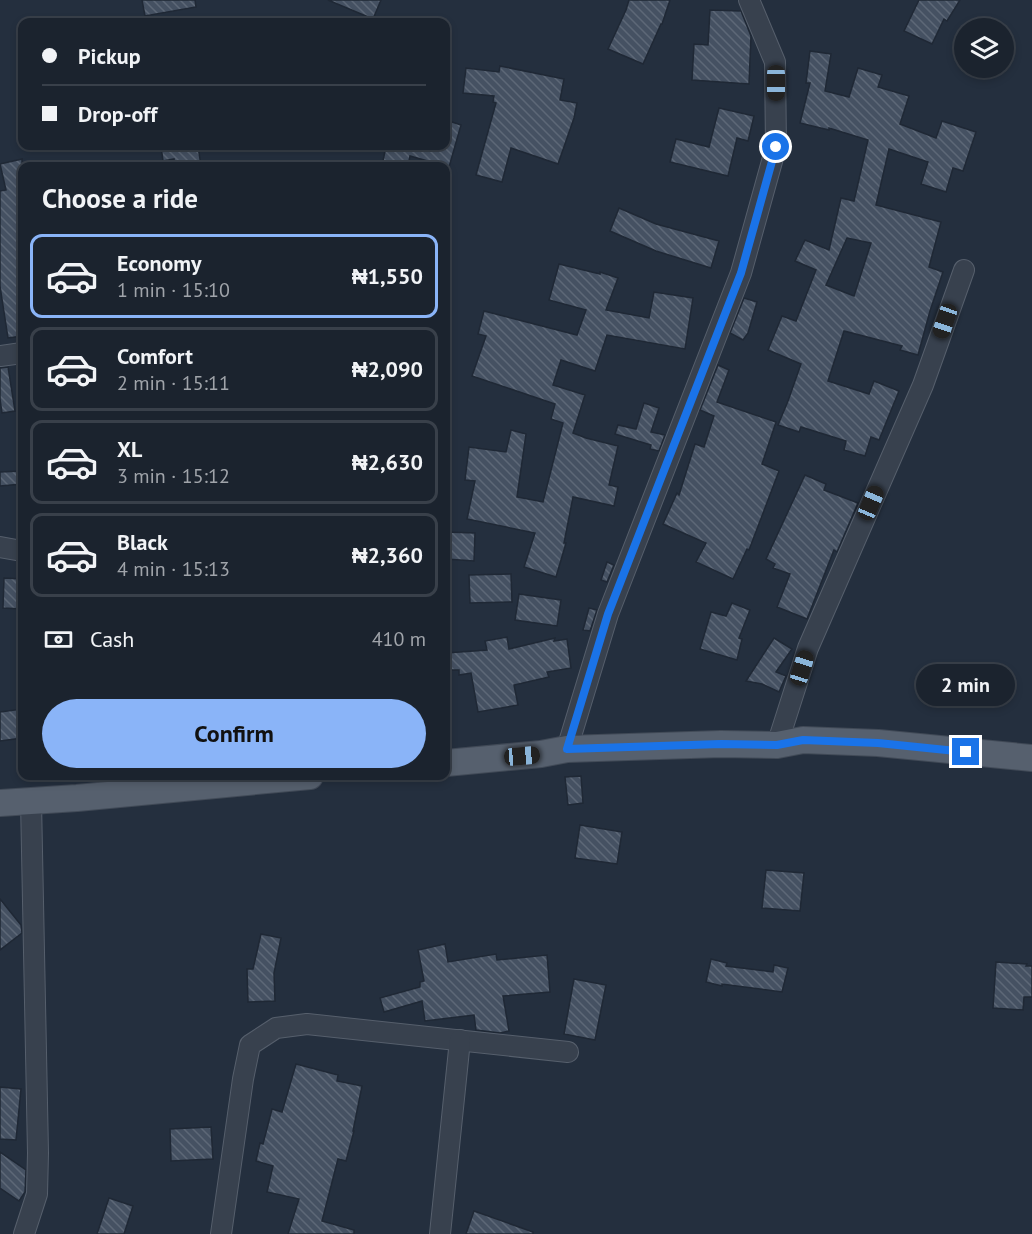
<!DOCTYPE html>
<meta charset="utf-8">
<style>
:root{--surface:#1b232e;--page:#282f3a;--text:#f1f3f6;--muted:#a0a4aa;--line:#39404a;--accent:#8ab4f8}
body{margin:0;font-family:"PT Sans",sans-serif;background:var(--page);color:var(--text);height:100vh;display:flex;flex-direction:column;font-size:22px;white-space:nowrap}
*{box-sizing:border-box;margin:0}
p{font-size:20px;color:var(--muted)}
.icon{flex:none;width:33px;height:33px;fill:none;stroke:currentColor;stroke-width:2;stroke-linecap:round;stroke-linejoin:round}
.map{position:relative;flex:1;overflow:hidden}
.details{position:absolute;left:18px;top:162px;width:432px;height:618px;display:flex;flex-direction:column;background:var(--surface);border-radius:12px;box-shadow:0 3px 9px #0003,0 0 0 2px var(--line)}
.details>*{flex:none}
.banner{position:absolute;left:18px;top:18px;width:432px;height:132px;border-radius:12px;box-shadow:0 3px 9px #0003,0 0 0 2px var(--line);display:grid;align-content:center;height:132px;padding:0 24px;background:var(--surface)}
.fabs{position:absolute;left:954px;top:18px;display:grid;gap:12px}
.fabs a{display:grid;place-items:center;width:60px;height:60px;border-radius:50%;background:var(--surface);box-shadow:0 3px 9px #0003,0 0 0 2px var(--line);font-size:30px}
.end{position:absolute;width:27px;height:27px;margin:-14px;border:8px solid #1a73e8;background:#fff;box-shadow:0 0 0 3px #fff}
.from{border-radius:50%}
.bubble{position:absolute;height:42px;border-radius:21px;background:var(--surface);box-shadow:0 3px 9px #0003,0 0 0 2px var(--line);font-size:20px;font-weight:600;line-height:42px;text-align:center}
.car{position:absolute;width:18px;height:36px;margin:-18px -9px;border-radius:8px;box-shadow:0 0 4px 2px #0007;background:linear-gradient(#222 24%,#8ab4d8 0 40%,#222 0 76%,#8ab4d8 0 86%,#222 0)}
.banner b{display:flex;align-items:center;gap:21px;height:57px;font-size:22px}
.banner b+b{border-top:2px solid var(--line)}
.banner i{width:15px;height:15px;background:var(--text)}
ul{padding:0;list-style:none}
li{display:flex;align-items:center;gap:18px;height:84px;margin:0 12px 9px;padding:0 12px;border:3px solid var(--line);border-radius:12px}
li div{flex:1}
li b{display:block;font-size:22px}
li em{font-style:normal;font-weight:600}
li.current{border-color:var(--accent)}
li>.icon{width:54px;height:54px;stroke-width:1.5}
h2{padding:0 24px;font-size:27px;line-height:72px}
.pay{display:flex;align-items:center;gap:15px;height:66px;padding:0 24px;font-size:22px}
.pay p{margin-inline-start:auto}
.button{display:flex;gap:12px;margin-top:auto;padding:12px 24px}
.button a{flex:1;height:69px;border-radius:36px;background:var(--accent);color:#111;font-size:24px;font-weight:600;line-height:69px;text-align:center}
.map>svg:first-child{display:block}
</style>
<div class="map">
<svg width="1032" height="1234" viewBox="0 0 1032 1234">
<defs>
<pattern id="building-back-hatch" width="6" height="6" patternUnits="userSpaceOnUse" patternTransform="scale(1.5)"><rect width="6" height="6" fill="#455162"/><path d="M-1 5l2 2M0 0l6 6M5-1l2 2" fill="none" stroke="#5d6877"/></pattern>
</defs>
<rect width="100%" height="100%" fill="#242f3e"/>
<g fill="url(#building-back-hatch)" stroke="#1f2835" stroke-width="1.5" fill-rule="evenodd">
<polygon points="142,0 195,0 196,7 145,16"/>
<polygon points="328,0 381,0 373,19"/>
<polygon points="629,0 670,0 662,24 661,24 643,64 608,49 626,10"/>
<polygon points="919,0 960,0 947,21 944,19 932,44 904,31"/>
<polygon points="710,10 741,11 751,36 749,84 692,80 694,44 708,45"/>
<path d="M810,51L831,54L825,91L849,97L858,68L882,75L878,87L909,96L900,124L936,138L942,121L976,132L963,171L953,168L946,192L921,184L928,162L889,149L876,205L941,222L929,267L943,272L930,311L918,355L900,350L902,346L844,331L828,381L869,394L874,381L899,391L879,440L871,437L865,456L844,450L846,441L801,427L799,432L778,425L788,401L801,364L768,350L782,316L796,321L816,270L795,261L805,240L829,250L841,198L854,201L868,140L829,128V130L800,123L810,83H806ZM847,238L871,243L854,296L826,285Z"/>
<polygon points="500,66 564,79 560,100 577,103 574,118 558,164 511,148 502,182 476,175 496,103 493,102 494,96 463,93 466,68 499,72"/>
<polygon points="719,108 754,116 748,141 737,138 728,176 670,162 676,139 709,147"/>
<polygon points="446,120 461,125 449,167 410,156 408,166 383,161 386,146 446,146"/>
<polygon points="161,146 198,146 201,166 175,166 174,159 163,161"/>
<polygon points="22,159 22,336 8,338 0,286 0,191 6,190 0,164"/>
<polygon points="619,208 656,224 719,241 711,268 656,251 610,231"/>
<polygon points="559,264 600,274 600,272 618,278 606,310 649,318 654,292 693,298 685,349 607,335 595,371 561,360 553,385 585,395 573,433 586,438 618,446 609,485 618,487 614,506 573,497 564,543 566,543 556,577 524,567 535,533 467,519 475,481 465,480 469,447 506,452 511,430 526,434 517,497 543,502 563,423 551,419 555,404 472,376 486,336 478,334 484,311 577,335 586,310 549,300"/>
<polygon points="744,298 757,302 748,333 743,340 730,333"/>
<polygon points="718,365 729,370 717,402 776,422 762,464 779,471 749,550 747,549 733,579 696,562 706,543 663,524 677,493 679,495 695,444 704,447 714,416 700,410"/>
<polygon points="8,367 15,411 2,413 0,399 0,368"/>
<polygon points="644,403 659,408 651,432 665,435 659,451 650,449 651,445 615,434 618,425 636,429"/>
<polygon points="22,471 22,484 0,486 0,472"/>
<polygon points="805,475 826,484 824,490 858,503 837,552 834,550 807,619 777,607 790,574 773,568 775,564 766,559"/>
<polygon points="446,532 475,533 474,561 446,559"/>
<polygon points="607,562 614,565 607,582 601,580"/>
<polygon points="511,574 512,602 470,603 469,575"/>
<polygon points="4,578 22,579 22,609 3,608"/>
<polygon points="519,594 561,600 557,626 515,620"/>
<polygon points="732,603 750,610 739,638 742,639 737,660 700,649 711,612 726,616"/>
<polygon points="589,608 597,610 590,631 583,630"/>
<polygon points="507,637 509,649 555,638 554,641 567,639 571,668 547,672 549,677 514,685 518,705 478,712 471,673 459,675 459,670 446,670 446,653 487,650 485,641"/>
<polygon points="774,638 792,649 776,672 786,676 779,692 762,684 746,681"/>
<polygon points="22,709 22,738 0,741 0,712"/>
<polygon points="581,776 583,803 568,805 565,777"/>
<polygon points="580,825 622,832 617,864 575,858"/>
<polygon points="766,870 804,873 800,911 762,908"/>
<polygon points="0,899 21,925 22,933 0,950"/>
<polygon points="261,934 281,938 274,973 275,1001 248,1002 247,969 253,969"/>
<polygon points="445,944 448,962 496,954 497,960 547,955 550,992 503,996 509,1031 500,1033 476,1030 474,1015 425,1021 422,1001 384,1012 380,998 420,987 420,982 424,981 418,950"/>
<polygon points="711,959 727,963 726,966 773,972 774,965 788,968 782,992 722,984 722,986 706,982"/>
<polygon points="996,962 1027,964 1026,966 1032,966 1032,997 1024,997 1023,1010 993,1008"/>
<polygon points="574,979 606,985 595,1040 564,1034"/>
<polygon points="296,1064 338,1075 337,1081 362,1086 353,1131 354,1131 346,1161 338,1159 322,1221 354,1230 354,1234 288,1234 299,1199 267,1192 273,1166 256,1161 260,1143 263,1144 272,1109 282,1112"/>
<polygon points="0,1087 21,1089 16,1140 0,1139"/>
<polygon points="211,1127 213,1159 171,1161 170,1129"/>
<polygon points="0,1152 26,1170 25,1192 19,1201 0,1188"/>
<polygon points="109,1198 133,1206 124,1234 97,1234"/>
<polygon points="474,1211 533,1232 533,1234 466,1234"/>
</g>
<g fill="none" stroke-linecap="round" stroke-linejoin="round">
<defs>
<g id="minor">
<polyline points="0,356 22,353"/>
<polyline points="0,547 22,551"/>
<polyline points="777,745 808,648 923,385 964,270"/>
<polyline points="567,749 608,614 741,273 776,147 775,62 749,0"/>
<polyline points="24,1234 37,1194 38,1153 31,801"/>
<polyline points="221,1234 243,1079 250,1045 276,1028 307,1024 568,1052"/>
<polyline points="440,1234 460,1040"/>
</g>
<g id="major">
<polyline points="446,763 541,754 567,749 721,744 777,745 803,740 878,743 1032,758"/>
<polyline points="0,803 77,798 310,776"/>
</g>
</defs>
<use href="#minor" stroke="#565f6c" stroke-width="22"/>
<use href="#major" stroke="#414a57" stroke-width="28"/>
<use href="#minor" stroke="#38414e" stroke-width="20"/>
<use href="#major" stroke="#56606e" stroke-width="26"/>
</g>
<g fill="none" stroke-linecap="round" stroke-linejoin="round">
<polyline stroke="#1a73e8" stroke-width="8" points="776,147 741,273 608,614 567,749 721,744 777,745 803,740 878,743 966,752"/>
</g>
</svg>
<div class="fabs">
<a><svg class="icon" aria-label="layers" viewBox="0 0 24 24"><path d="M12 4l9 5-9 5-9-5zM3 14l9 5 9-5"/></svg></a>
</div>
<i class="end from" style="left:776px;top:147px"></i>
<i class="end" style="left:966px;top:752px"></i>
<div class="bubble" style="left:916px;top:664px;width:99px">2 min</div>
<i class="car" style="left:776px;top:83px;rotate:180deg"></i>
<i class="car" style="left:945px;top:321px;rotate:199deg"></i>
<i class="car" style="left:871px;top:503px;rotate:23deg"></i>
<i class="car" style="left:802px;top:668px;rotate:17deg"></i>
<i class="car" style="left:522px;top:756px;rotate:85deg"></i>
<div class="banner">
<b><i class="from"></i>Pickup</b>
<b><i></i>Drop-off</b>
</div>
<section class="details">
<h2>Choose a ride</h2>
<ul>
<li class="current"><svg class="icon" aria-label="car" viewBox="0 0 24 24"><path d="M5 17H2v-5l4-1 3-4h7l3 4 3 1v5h-3M9 17h6M6 11h13"/><circle cx="7" cy="17" r="2"/><circle cx="17" cy="17" r="2"/></svg><div><b>Economy</b><p>1 min · 15:10</p></div><em>₦1,550</em></li>
<li><svg class="icon" aria-label="car" viewBox="0 0 24 24"><path d="M5 17H2v-5l4-1 3-4h7l3 4 3 1v5h-3M9 17h6M6 11h13"/><circle cx="7" cy="17" r="2"/><circle cx="17" cy="17" r="2"/></svg><div><b>Comfort</b><p>2 min · 15:11</p></div><em>₦2,090</em></li>
<li><svg class="icon" aria-label="car" viewBox="0 0 24 24"><path d="M5 17H2v-5l4-1 3-4h7l3 4 3 1v5h-3M9 17h6M6 11h13"/><circle cx="7" cy="17" r="2"/><circle cx="17" cy="17" r="2"/></svg><div><b>XL</b><p>3 min · 15:12</p></div><em>₦2,630</em></li>
<li><svg class="icon" aria-label="car" viewBox="0 0 24 24"><path d="M5 17H2v-5l4-1 3-4h7l3 4 3 1v5h-3M9 17h6M6 11h13"/><circle cx="7" cy="17" r="2"/><circle cx="17" cy="17" r="2"/></svg><div><b>Black</b><p>4 min · 15:13</p></div><em>₦2,360</em></li>
</ul>
<div class="pay"><svg class="icon" aria-label="cash" viewBox="0 0 24 24"><path d="M3 7h18v10H3z"/><circle cx="12" cy="12" r="2"/></svg>Cash<p>410 m</p></div>
<div class="button"><a>Confirm</a></div>
</section>
</div>
